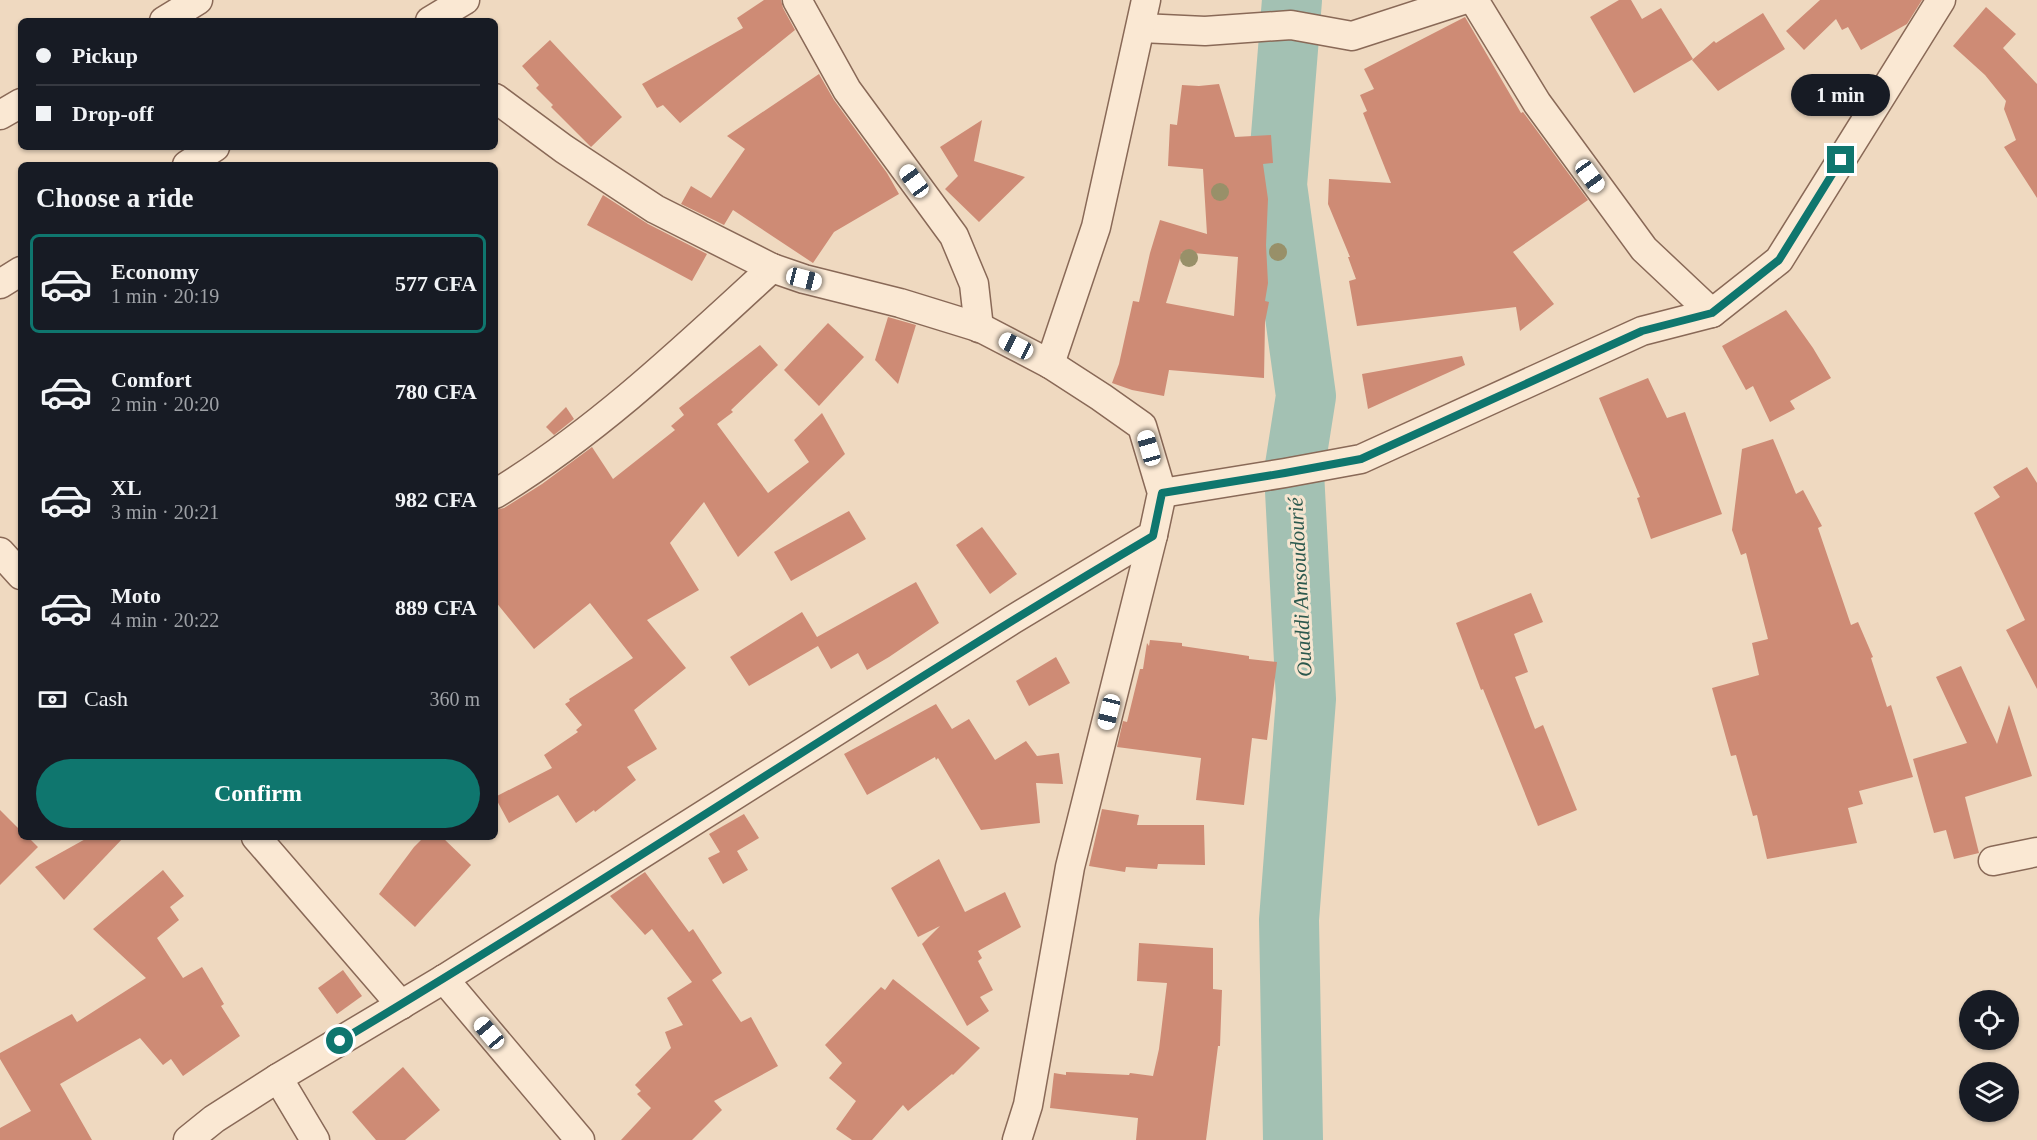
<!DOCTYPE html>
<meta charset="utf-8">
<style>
:root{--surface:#171b24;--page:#20242c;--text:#f1f3f6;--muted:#9ea1a6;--line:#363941;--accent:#0f766e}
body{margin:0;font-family:"Times New Roman",serif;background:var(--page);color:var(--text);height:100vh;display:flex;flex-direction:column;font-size:22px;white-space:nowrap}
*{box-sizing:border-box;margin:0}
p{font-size:20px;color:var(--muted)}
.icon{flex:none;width:33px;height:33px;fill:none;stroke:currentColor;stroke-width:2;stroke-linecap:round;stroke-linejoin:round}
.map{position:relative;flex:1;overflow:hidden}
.details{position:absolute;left:18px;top:162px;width:480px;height:678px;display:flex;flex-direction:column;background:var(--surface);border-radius:9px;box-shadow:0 2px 4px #0004}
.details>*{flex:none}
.top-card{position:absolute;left:18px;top:18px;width:480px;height:132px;border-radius:9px;box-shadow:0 2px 4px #0004;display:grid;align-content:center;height:132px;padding:0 18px;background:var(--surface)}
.tools{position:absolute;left:1959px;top:990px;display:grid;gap:12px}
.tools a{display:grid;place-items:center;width:60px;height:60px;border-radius:50%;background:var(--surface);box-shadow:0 2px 4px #0004;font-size:30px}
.end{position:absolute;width:27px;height:27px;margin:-14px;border:8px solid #0f766e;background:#fff;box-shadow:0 0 0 3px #fff}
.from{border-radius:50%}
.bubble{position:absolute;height:42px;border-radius:21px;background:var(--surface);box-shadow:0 2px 4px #0004;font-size:20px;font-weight:800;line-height:42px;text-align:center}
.car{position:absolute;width:18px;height:36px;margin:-18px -9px;border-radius:8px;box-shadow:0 0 4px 2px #0007;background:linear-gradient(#fff 24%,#345 0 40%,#fff 0 76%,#345 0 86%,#fff 0)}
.top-card b{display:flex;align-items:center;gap:21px;height:57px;font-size:22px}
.top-card b+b{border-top:2px solid var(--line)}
.top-card i{width:15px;height:15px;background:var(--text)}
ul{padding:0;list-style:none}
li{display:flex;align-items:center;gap:18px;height:99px;margin:0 12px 9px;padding:0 6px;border:3px solid transparent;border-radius:9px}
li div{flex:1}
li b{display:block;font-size:22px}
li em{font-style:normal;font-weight:800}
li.on{border-color:var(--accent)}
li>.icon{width:54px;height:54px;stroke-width:1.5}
h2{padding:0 18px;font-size:27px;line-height:72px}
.pay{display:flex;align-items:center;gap:15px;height:66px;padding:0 18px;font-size:22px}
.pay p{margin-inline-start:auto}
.primary-button{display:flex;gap:12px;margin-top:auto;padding:12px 18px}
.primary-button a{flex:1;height:69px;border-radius:36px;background:var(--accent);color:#fff;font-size:24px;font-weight:800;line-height:69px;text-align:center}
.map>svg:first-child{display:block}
</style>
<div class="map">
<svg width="2037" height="1140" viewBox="0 0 2037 1140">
<rect width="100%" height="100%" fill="#efd9c0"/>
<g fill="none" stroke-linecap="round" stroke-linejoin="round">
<polyline stroke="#a3c1b3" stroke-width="60" points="1292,0 1277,185 1306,396 1294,472 1306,699 1289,920 1293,1140"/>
</g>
<g fill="#ce8b75" fill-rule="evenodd">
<polygon points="764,0 781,0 783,8 795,30 680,123 663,105 657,108 642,84 743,28 737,18"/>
<polygon points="1619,0 1631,0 1642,19 1661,8 1693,59 1634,93 1590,17"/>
<polygon points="1820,0 1922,0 1907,24 1861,50 1848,27 1842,30 1836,19 1804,50 1786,31"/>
<polygon points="1986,7 2016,34 2003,48 2037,84 2037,198 2004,147 2016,140 2004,109 2006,101 1985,75 1953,46"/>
<polygon points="1763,13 1785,49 1718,91 1692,60 1714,41 1716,43"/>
<polygon points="1465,17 1521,113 1523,112 1588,200 1513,252 1554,304 1520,331 1516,307 1357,326 1349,281 1356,279 1348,257 1350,257 1328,204 1329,179 1391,183 1363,113 1367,111 1360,95 1374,89 1364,69"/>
<polygon points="550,40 622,117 591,147 551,107 553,105 536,88 539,85 522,66"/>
<polygon points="819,74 834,100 887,173 899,194 834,232 813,263 733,210 724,225 681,204 691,186 711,198 745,149 727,136"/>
<path d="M1219,84L1235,137L1271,135L1273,163L1263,164L1268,199L1266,245L1268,283L1265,301L1269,302L1265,322L1264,378L1169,370L1164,396L1132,390L1112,383L1119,364L1133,301L1139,302L1150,253L1160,220L1207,234L1203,169L1168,166L1170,124L1177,125L1182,85L1199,86ZM1182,252L1238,257L1234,316L1166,303Z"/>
<polygon points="982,120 974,161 1025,177 979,222 945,189 958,176 940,147"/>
<polygon points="603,195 648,224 707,254 692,281 587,225"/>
<polygon points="1786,310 1813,348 1831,378 1790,401 1795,409 1770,422 1753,386 1746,390 1722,346"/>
<polygon points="888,317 916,325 898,384 875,360"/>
<polygon points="828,323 864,357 819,406 784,370"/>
<polygon points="760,345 778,365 731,410 733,412 717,424 768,493 809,462 794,440 822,413 845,454 738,557 704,502 670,543 699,590 647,620 686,668 634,710 657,749 627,767 636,780 595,812 594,810 576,823 558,795 509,823 495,797 552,768 544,755 578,732 576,730 582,725 565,704 570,701 569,699 633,658 590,603 534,649 495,601 495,510 504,508 542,484 592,447 613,479 675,430 671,426 684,415 679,408"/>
<polygon points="1462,356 1465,365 1368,409 1362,374"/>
<polygon points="1648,378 1667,418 1685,412 1722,514 1651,539 1637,498 1640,497 1599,398"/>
<polygon points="566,407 574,419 554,435 546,427"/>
<polygon points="1773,439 1796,494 1803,490 1822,526 1818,528 1851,625 1858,622 1873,657 1871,658 1887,707 1891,705 1913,777 1859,791 1863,804 1848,808 1857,843 1767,859 1757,815 1753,816 1736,755 1731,756 1712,688 1759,675 1752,643 1768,639 1746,553 1741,555 1732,530 1742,449"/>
<polygon points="2027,467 2037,483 2037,689 2006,630 2025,620 1974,513 2000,497 1993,487"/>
<polygon points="849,511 866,539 791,581 774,552"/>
<polygon points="982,527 1017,574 990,594 956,545"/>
<polygon points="916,582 939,623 889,657 867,670 858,653 831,669 818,646 749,686 730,657 802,612 817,637"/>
<polygon points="1531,593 1543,622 1514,634 1528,672 1515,677 1535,729 1543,725 1577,810 1538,826 1483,689 1481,690 1456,623"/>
<polygon points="1150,640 1182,643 1182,646 1249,656 1249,659 1277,662 1267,740 1252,738 1244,805 1196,800 1201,758 1117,747 1123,721 1127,722 1140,669 1143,669 1147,643 1149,646"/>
<polygon points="1056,657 1070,683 1029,706 1016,681"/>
<polygon points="1961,666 1997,744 2009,705 2032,776 1965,797 1979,853 1954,859 1946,830 1934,833 1913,759 1967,743 1936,677"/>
<polygon points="936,704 952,729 969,719 995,760 1026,741 1037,756 1059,753 1063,784 1036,783 1040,823 981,830 938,758 936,760 935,757 867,795 844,754"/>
<polygon points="1102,809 1139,815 1137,825 1204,825 1205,865 1158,864 1157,869 1126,867 1125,872 1089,866"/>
<polygon points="0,810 21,831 21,837 28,837 38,847 0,885"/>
<polygon points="744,814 759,838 737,851 748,870 723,884 708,858 720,852 709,834"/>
<polygon points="89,837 124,837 64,900 35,867"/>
<polygon points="424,837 442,837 471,865 415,927 379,894 414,847"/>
<polygon points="939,859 965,912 1005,892 1021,927 978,951 982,958 978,961 993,990 980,997 989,1011 967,1026 922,944 940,926 918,937 891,888"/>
<polygon points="163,870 184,896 170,907 179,920 157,938 183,978 202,967 224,1004 221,1006 240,1036 183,1076 171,1059 163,1065 140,1038 60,1084 92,1140 0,1140 0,1128 31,1111 0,1059 0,1053 72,1014 77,1022 146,978 93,929"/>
<polygon points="645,872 689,932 693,929 722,973 712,980 741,1022 751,1017 778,1066 714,1101 722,1110 692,1140 621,1140 651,1108 637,1094 641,1091 635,1085 671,1048 665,1032 683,1025 667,998 692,982 652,929 645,935 610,896"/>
<polygon points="1139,943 1213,948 1213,989 1222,990 1220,1046 1218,1046 1206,1140 1136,1140 1138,1118 1050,1108 1054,1073 1066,1075 1066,1072 1129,1075 1130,1073 1153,1076 1159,1049 1167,983 1137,981"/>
<polygon points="343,970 362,996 337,1014 318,988"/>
<polygon points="893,979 980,1048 953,1075 952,1074 908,1111 903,1105 872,1140 852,1140 836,1129 856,1101 829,1078 842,1063 825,1045 881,987 885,990"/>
<polygon points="403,1067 440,1110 405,1140 376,1140 352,1112"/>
</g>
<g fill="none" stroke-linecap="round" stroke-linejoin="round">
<defs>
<g id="street">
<polyline points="797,0 847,90 954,236 974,284 979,328"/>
<polyline points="1474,0 1537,103 1644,249 1712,313"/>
<polyline points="164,21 198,0"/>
<polyline points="430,21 465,0"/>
<polyline points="1141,28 1205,31 1291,25 1352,36 1463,0"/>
<polyline points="0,115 21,103"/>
<polyline points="187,165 215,147"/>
<polyline points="0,284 21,271"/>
<polyline points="1050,364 1096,227 1146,0"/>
<polyline points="1162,493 1285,473 1361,459 1642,331 1712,313 1779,260 1941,0"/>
<path d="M495,494C597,432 684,349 772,268"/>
<polyline points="0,552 21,575"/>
<polyline points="256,837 401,1005"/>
<polyline points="1993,861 2037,852"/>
<polyline points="444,979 580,1140"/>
<polyline points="278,1078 315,1140"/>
<polyline points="188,1140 214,1119 278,1078 444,979 1012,620 1153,535 1162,493 1142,426 1101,397 1050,364 981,328 900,303 804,279 772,268 655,209 564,149 495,98"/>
<polyline points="1017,1140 1028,1105 1070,867 1153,535"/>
</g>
</defs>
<use href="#street" stroke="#896957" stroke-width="31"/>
<use href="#street" stroke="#fae8d3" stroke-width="28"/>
</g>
<g fill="#989069">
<circle cx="1220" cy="192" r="9"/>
<circle cx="1278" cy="252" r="9"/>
<circle cx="1189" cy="258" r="9"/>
</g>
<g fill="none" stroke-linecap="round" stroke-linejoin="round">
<path stroke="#0f766e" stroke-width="8" d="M340,1041C614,878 878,698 1153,536L1162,493L1285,473L1361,459L1642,331L1712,313L1779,260L1841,160"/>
</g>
<g text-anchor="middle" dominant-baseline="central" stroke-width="6" stroke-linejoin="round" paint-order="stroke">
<g font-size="21" font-style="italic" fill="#2b584d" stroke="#f6e5d0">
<text transform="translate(1300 587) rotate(-93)">Ouaddi Amsoudourié</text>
</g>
</g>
</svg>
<div class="tools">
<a><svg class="icon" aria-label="locate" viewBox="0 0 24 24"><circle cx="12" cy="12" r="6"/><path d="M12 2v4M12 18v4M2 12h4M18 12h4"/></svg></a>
<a><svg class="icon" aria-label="layers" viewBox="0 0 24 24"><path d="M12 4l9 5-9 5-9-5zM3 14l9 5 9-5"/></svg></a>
</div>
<i class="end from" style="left:340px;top:1041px"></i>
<i class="end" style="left:1841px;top:160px"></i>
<div class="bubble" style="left:1791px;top:74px;width:99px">1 min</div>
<i class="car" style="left:1590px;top:176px;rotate:144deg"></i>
<i class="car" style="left:914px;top:181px;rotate:324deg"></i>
<i class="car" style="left:804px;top:279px;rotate:104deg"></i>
<i class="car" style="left:1016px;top:346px;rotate:297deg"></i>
<i class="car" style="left:1149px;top:448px;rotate:344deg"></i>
<i class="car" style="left:1109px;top:712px;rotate:194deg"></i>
<i class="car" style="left:489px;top:1033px;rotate:320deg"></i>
<div class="top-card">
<b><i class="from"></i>Pickup</b>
<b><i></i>Drop-off</b>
</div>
<section class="details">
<h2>Choose a ride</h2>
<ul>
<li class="on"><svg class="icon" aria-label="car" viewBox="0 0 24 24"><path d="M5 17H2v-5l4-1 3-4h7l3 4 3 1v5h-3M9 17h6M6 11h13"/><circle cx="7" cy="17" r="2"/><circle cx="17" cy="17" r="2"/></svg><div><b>Economy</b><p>1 min · 20:19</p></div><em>577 CFA</em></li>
<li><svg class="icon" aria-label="car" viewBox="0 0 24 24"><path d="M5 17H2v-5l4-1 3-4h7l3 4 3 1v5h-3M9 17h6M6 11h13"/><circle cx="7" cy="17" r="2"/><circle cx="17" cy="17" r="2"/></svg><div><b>Comfort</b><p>2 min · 20:20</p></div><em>780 CFA</em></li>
<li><svg class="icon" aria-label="car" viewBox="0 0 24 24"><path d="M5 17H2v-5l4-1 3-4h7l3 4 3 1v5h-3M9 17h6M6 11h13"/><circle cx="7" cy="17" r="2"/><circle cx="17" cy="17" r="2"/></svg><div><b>XL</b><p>3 min · 20:21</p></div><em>982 CFA</em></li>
<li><svg class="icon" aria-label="car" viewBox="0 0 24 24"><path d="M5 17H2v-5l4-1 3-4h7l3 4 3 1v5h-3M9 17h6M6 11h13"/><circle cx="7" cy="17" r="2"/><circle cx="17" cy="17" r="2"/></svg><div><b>Moto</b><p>4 min · 20:22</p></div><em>889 CFA</em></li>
</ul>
<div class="pay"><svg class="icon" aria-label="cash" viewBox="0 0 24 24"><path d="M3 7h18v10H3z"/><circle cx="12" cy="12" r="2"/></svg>Cash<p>360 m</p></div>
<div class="primary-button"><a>Confirm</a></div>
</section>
</div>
